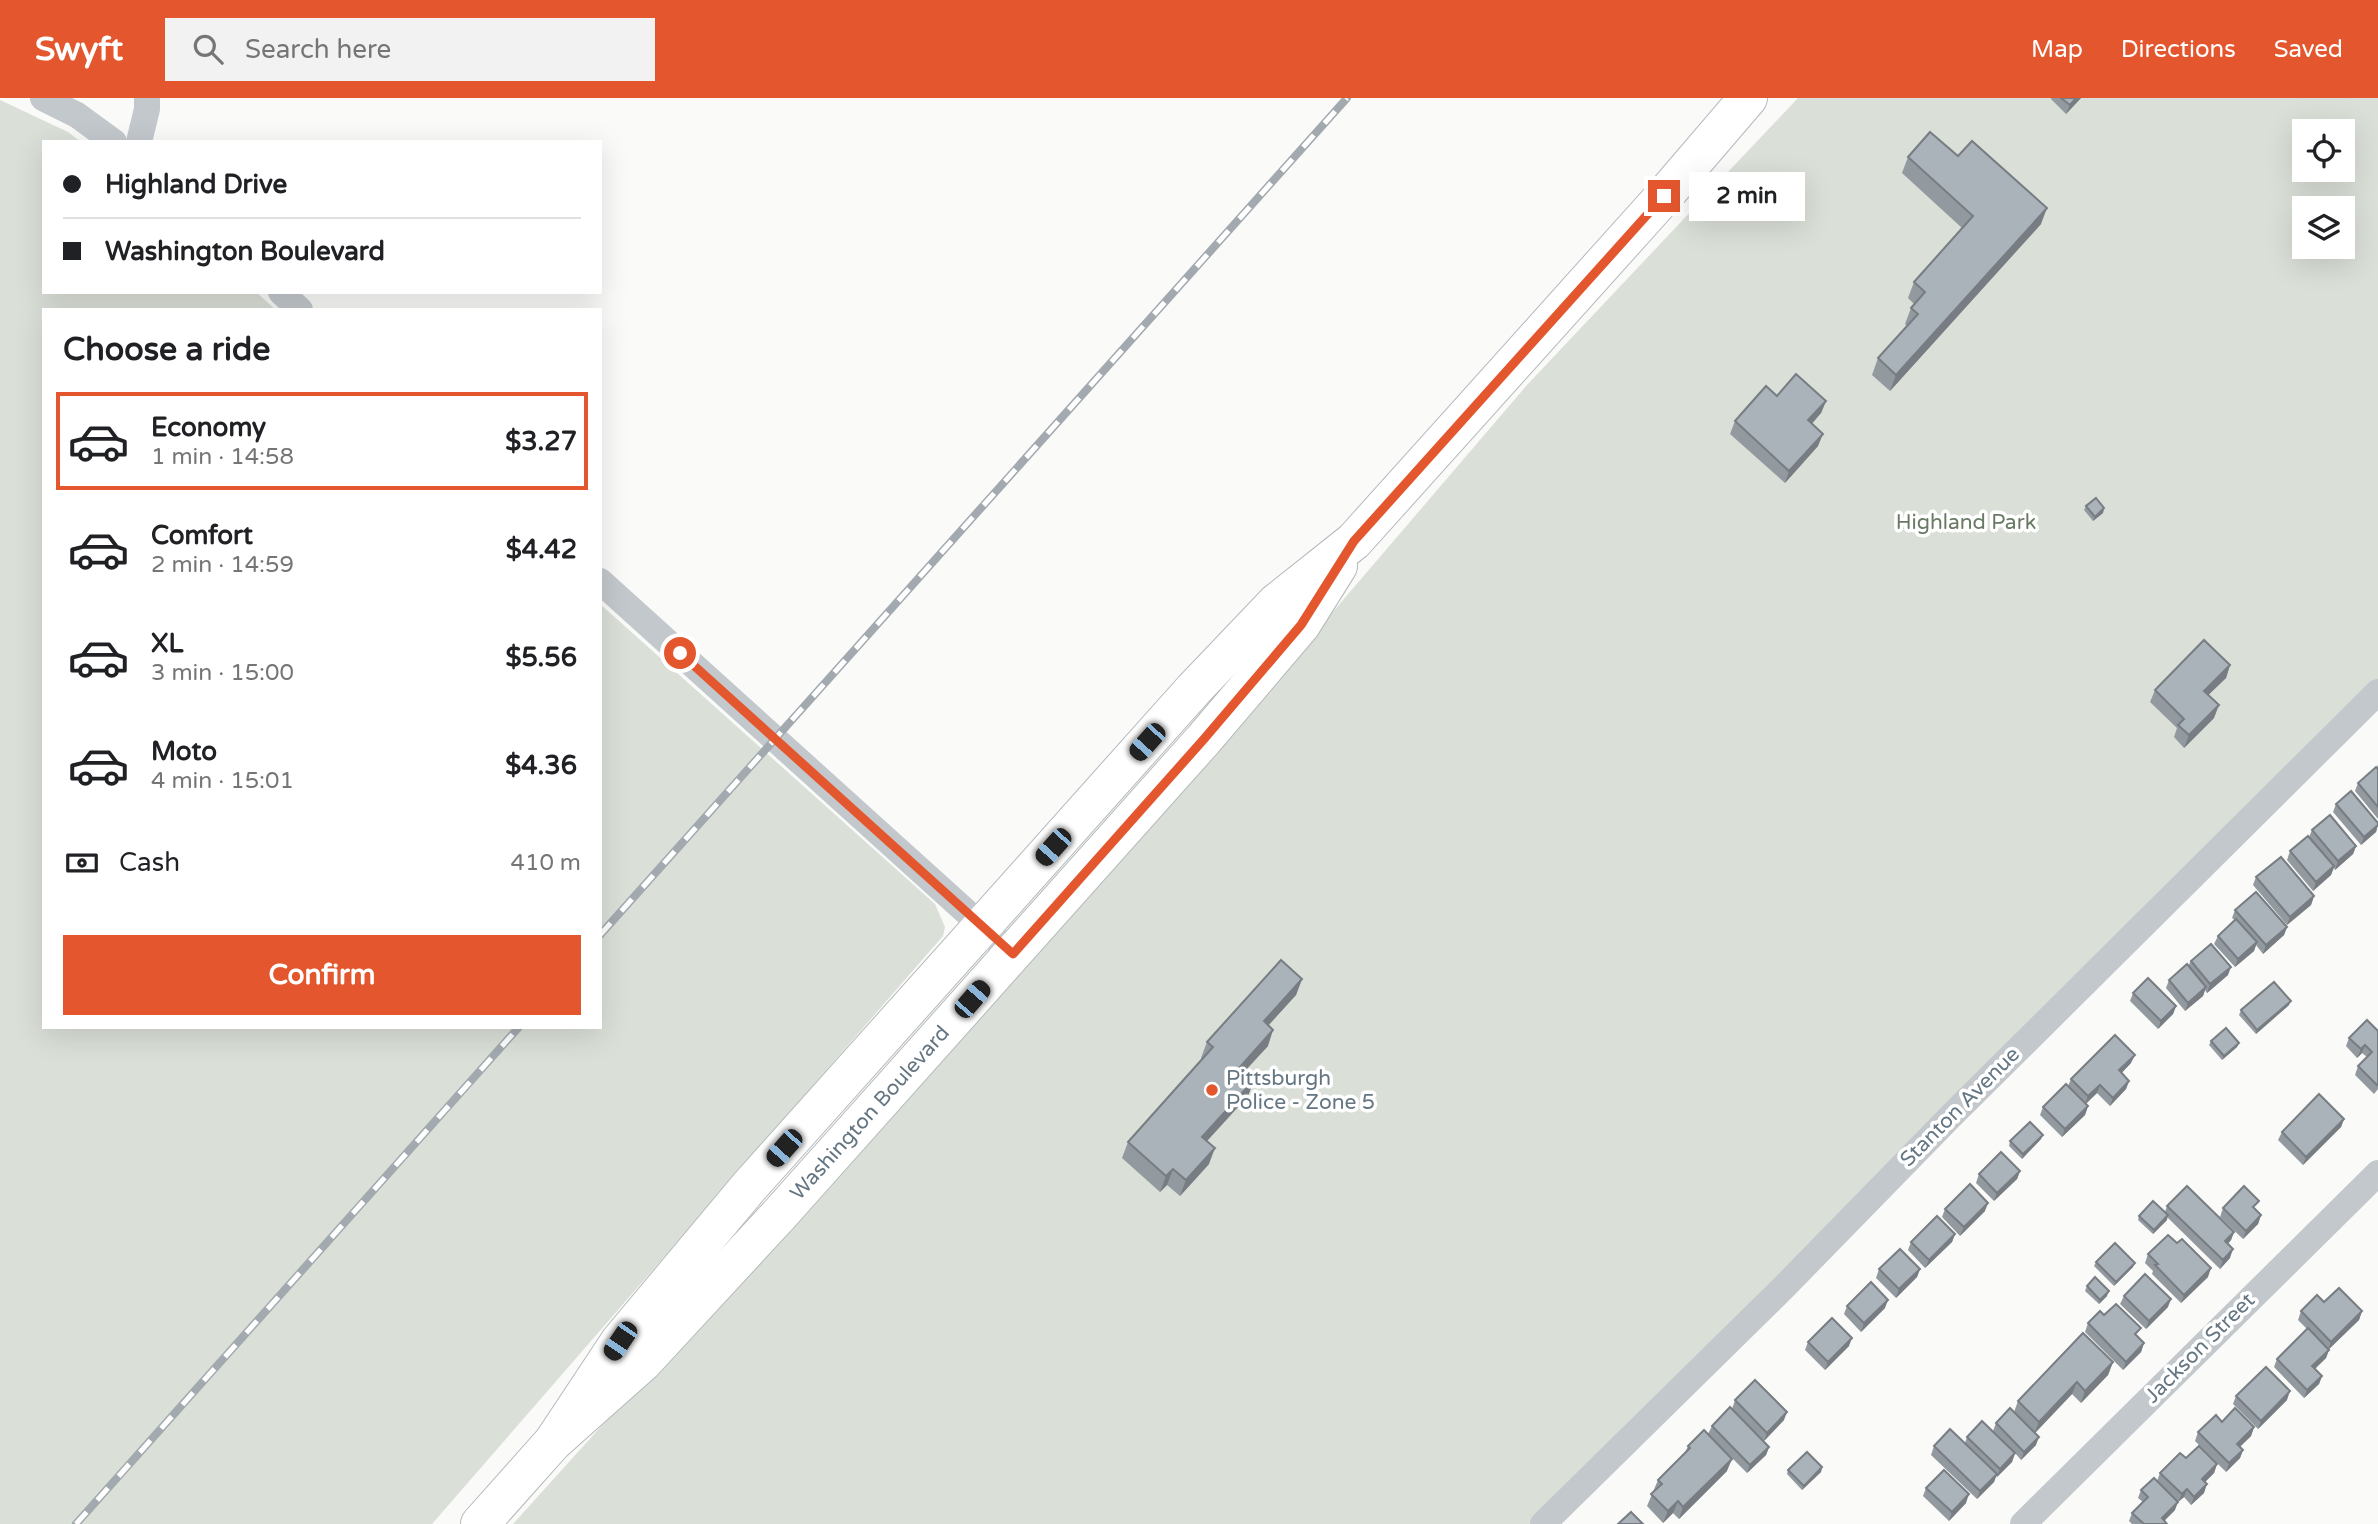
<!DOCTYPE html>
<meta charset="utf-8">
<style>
:root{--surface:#fff;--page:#f2f2f2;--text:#202124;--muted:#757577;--line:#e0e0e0;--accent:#e4572e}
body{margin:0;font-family:"Varela Round",sans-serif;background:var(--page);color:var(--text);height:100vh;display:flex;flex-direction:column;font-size:26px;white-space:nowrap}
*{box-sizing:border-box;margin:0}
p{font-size:23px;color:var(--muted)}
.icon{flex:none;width:38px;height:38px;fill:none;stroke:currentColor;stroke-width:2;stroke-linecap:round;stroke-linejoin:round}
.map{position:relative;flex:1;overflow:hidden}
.sheet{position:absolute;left:42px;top:210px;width:560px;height:721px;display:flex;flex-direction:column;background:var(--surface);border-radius:0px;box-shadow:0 7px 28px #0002}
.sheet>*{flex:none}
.guide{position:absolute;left:42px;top:42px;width:560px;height:154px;border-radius:0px;box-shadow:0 7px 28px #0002;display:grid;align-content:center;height:154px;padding:0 21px;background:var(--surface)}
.buttons{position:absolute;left:2292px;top:21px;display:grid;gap:14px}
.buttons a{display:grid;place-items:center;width:63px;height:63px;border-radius:0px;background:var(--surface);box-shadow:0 7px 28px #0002;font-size:35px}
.end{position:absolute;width:32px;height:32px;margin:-16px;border:9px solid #e4572e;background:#fff;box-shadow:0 0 0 4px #fff}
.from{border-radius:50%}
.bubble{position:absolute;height:49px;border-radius:0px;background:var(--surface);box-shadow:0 7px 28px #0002;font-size:23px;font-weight:700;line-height:49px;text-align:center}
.car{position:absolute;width:21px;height:42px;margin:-21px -10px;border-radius:9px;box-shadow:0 0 5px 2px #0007;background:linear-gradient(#222 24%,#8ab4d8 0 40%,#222 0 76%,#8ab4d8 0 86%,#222 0)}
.guide b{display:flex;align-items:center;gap:24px;height:66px;font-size:26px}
.guide b+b{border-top:2px solid var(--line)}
.guide i{width:18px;height:18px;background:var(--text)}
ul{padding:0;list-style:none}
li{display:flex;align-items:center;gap:21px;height:98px;margin:0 14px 10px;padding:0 7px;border:4px solid transparent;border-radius:0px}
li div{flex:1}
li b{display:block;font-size:26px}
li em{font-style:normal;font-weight:700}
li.selected{border-color:var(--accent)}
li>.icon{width:63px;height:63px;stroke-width:1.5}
h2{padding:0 21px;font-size:32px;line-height:84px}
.pay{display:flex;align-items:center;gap:18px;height:77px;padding:0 21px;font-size:26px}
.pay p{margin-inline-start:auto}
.primary-button{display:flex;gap:14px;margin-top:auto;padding:14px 21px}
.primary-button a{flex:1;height:80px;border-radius:0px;background:var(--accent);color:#fff;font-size:28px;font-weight:700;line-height:80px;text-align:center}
header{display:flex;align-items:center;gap:42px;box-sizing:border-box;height:98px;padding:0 35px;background:var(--accent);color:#fff}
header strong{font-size:33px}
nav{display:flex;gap:38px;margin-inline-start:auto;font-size:24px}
.search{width:490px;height:63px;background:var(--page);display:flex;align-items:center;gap:18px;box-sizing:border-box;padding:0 24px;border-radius:0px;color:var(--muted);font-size:26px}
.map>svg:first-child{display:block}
</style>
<header>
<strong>Swyft</strong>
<div class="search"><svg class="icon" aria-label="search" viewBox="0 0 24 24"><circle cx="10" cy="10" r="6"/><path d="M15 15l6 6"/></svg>Search here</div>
<nav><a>Map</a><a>Directions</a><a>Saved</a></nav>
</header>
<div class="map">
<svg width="2378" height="1426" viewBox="0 0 2378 1426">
<rect width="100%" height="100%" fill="#fafaf8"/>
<g fill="#dadfd7" fill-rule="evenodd">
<path d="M1798,0H2378V594L1543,1426H513L1278,578L1527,287ZM2305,33H2343V72H2305ZM2305,110H2343V149H2305Z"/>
<polygon points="0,2 68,34 81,44 44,44 44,194 256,194 276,212 44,212 44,929 600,929 600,506 935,806 945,829 943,838 432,1426 0,1426"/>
</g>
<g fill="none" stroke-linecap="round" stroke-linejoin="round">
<defs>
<g id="highway">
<polyline points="553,1344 620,1243 748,1090 1194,591 1276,505 1354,443 1664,98 1748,0"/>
<polyline points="480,1426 553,1344 643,1264 779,1117 1204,641 1301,527 1338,468"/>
</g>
</defs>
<use href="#highway" stroke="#b4b9bd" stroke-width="40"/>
<g stroke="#c3c8cc" stroke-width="26">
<polyline points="43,0 77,17 114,44"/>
<polyline points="139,44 147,11 147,0"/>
<polyline points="281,194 300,212"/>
<polyline points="600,483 1013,856"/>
<polyline points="1543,1426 1784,1189 1952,1017 2378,594"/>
<polyline points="2023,1426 2378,1075"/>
</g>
<use href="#highway" stroke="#fff" stroke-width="38"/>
<defs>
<g id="rail">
<polyline points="600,837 1347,0"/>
<polyline points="76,1426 519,929"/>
</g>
</defs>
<use href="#rail" stroke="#a2aab0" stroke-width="8"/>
<use href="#rail" stroke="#fff" stroke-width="5" stroke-dasharray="16" stroke-linecap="butt"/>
</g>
<g fill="#929a9f">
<polygon points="2051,0 2081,0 2066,16 2051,1"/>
<polygon points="1958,58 2041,126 1890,293 1872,277 1878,260 1907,228 1905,226 1911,210 1914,206 1908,200 1914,184 1962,130 1902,75 1908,59"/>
<polygon points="1777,298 1826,303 1821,315 1812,326 1818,348 1785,385 1730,336 1735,323"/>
<polygon points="2086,408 2104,410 2103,415 2093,423 2084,412"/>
<polygon points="2230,567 2226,580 2208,597 2214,620 2184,650 2174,639 2177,630 2150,604 2155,592"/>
<polygon points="2378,666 2378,721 2355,693 2358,685 2377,670"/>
<polygon points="2336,706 2378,725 2376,734 2361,747 2333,714"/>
<polygon points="2312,732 2356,748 2353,756 2335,772 2334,770 2331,777 2313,793 2287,762 2290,753 2309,739"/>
<polygon points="2256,779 2314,798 2311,807 2287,827 2253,787"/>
<polygon points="2235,812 2287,829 2284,837 2263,856 2256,847 2254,853 2235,869 2214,846 2218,838 2235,822 2232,820"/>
<polygon points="2191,863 2228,877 2207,895 2205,892 2203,898 2185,913 2166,890 2169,882 2188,868"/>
<polygon points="1302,881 1296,897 1268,927 1268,948 1244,973 1254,982 1248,998 1207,1043 1209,1066 1180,1098 1167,1087 1160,1094 1122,1060 1128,1044 1202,961 1201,960 1207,944"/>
<polygon points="2133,895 2176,908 2173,916 2158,931 2130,903"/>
<polygon points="2289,907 2256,936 2239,917 2241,912"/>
<polygon points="2378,933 2378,991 2374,996 2355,977 2358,968 2367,959 2362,955 2357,960 2346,948 2349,940"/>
<polygon points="2211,943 2239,945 2237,949 2222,962 2209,947"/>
<polygon points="2131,965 2121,975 2129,983 2126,991 2110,1008 2097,995 2086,1006 2088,1008 2085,1017 2062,1039 2040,1017 2043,1009 2068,988 2071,981"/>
<polygon points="2344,1021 2341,1029 2303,1067 2278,1042 2282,1034"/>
<polygon points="2041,1041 2022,1061 2009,1048 2010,1043"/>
<polygon points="2020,1073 2017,1081 1994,1103 1976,1085 1979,1076"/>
<polygon points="2167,1108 2234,1134 2231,1142 2228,1146 2230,1160 2220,1171 2167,1119 2167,1122 2153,1136 2138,1122 2139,1118 2165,1114"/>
<polygon points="2223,1110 2256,1112 2261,1117 2258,1126 2243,1141 2220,1119"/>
<polygon points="1945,1111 1985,1113 1960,1138 1942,1119"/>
<polygon points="1955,1136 1952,1144 1925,1170 1908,1152 1911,1144"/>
<polygon points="2148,1156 2208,1179 2181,1205 2152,1176 2153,1173 2145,1165"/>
<polygon points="2096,1164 2133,1169 2114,1188 2094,1168"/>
<polygon points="1879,1171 1920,1171 1917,1179 1896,1200 1876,1180"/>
<polygon points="2087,1188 2107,1198 2099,1206 2085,1193"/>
<polygon points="2124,1198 2168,1209 2146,1231 2120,1206"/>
<polygon points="1847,1208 1885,1210 1861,1234 1844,1216"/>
<polygon points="2301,1213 2362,1213 2359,1222 2329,1251 2326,1260 2315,1271 2322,1278 2319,1286 2304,1300 2274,1269 2277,1261 2307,1231 2298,1222"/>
<polygon points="2104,1217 2138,1238 2144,1245 2141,1254 2123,1272 2085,1234 2088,1225"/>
<polygon points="1808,1244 1849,1248 1825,1272 1805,1252"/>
<polygon points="2113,1264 2108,1277 2081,1305 2072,1296 2035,1335 2036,1347 2021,1362 2015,1355 2012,1364 1997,1379 1996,1378 1994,1384 1977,1401 1931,1357 1934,1348 1965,1345 1967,1339 1993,1333 1996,1325 2014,1314 2018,1303"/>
<polygon points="2236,1298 2287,1302 2258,1331 2233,1306"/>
<polygon points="1735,1302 1784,1322 1764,1343 1732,1311"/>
<polygon points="2222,1324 2254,1329 2251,1338 2240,1349 2243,1352 2240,1360 2226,1374 2195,1343 2198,1334"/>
<polygon points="1712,1328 1769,1349 1766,1357 1747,1375 1708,1336"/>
<polygon points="1688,1348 1727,1373 1679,1421 1673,1415 1663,1425 1647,1408 1658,1382 1685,1355"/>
<polygon points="2186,1360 2217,1366 2214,1375 2205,1384 2204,1395 2191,1407 2184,1399 2178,1404 2157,1383 2160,1375"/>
<polygon points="1822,1369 1821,1374 1802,1392 1787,1376 1788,1372"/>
<polygon points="1926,1390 1966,1405 1949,1423 1923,1398"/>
<polygon points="2141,1392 2175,1412 2164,1423 2167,1426 2132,1426 2129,1423 2132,1415 2143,1404 2138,1400"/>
</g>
<g fill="#777d82">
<polygon points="2076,0 2081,0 2066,16 2070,7"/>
<polygon points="2047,110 2041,126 1890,293 1896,277"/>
<polygon points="1826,303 1821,315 1803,335 1808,322"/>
<polygon points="1823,336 1818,348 1785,385 1789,373"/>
<polygon points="2104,410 2103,415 2093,423 2095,419"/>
<polygon points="2230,567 2226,580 2200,605 2204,593"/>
<polygon points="2219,607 2214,620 2184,650 2189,637"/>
<polygon points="2378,727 2376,734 2361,747 2364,739"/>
<polygon points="2356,748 2353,756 2335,772 2338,763"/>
<polygon points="2334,768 2331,777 2313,793 2316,784"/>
<polygon points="2314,798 2311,807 2287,827 2290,819"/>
<polygon points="2287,829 2284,837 2263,856 2266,847"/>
<polygon points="2257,844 2254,853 2235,869 2238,861"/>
<polygon points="2231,869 2228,877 2207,895 2210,886"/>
<polygon points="1302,881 1296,897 1258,939 1264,923"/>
<polygon points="2206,889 2203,898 2185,913 2188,905"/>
<polygon points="2291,903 2289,907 2256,936 2257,932"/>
<polygon points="2176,908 2173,916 2158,931 2161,923"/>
<polygon points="1273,932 1268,948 1234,985 1240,969"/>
<polygon points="2239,945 2237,949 2222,962 2224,958"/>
<polygon points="2365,947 2362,955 2357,960 2361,951"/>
<polygon points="2135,957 2131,965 2116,981 2119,972"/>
<polygon points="1254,982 1248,998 1196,1055 1202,1039"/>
<polygon points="2129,983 2126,991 2110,1008 2113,1000"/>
<polygon points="2100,987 2097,995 2085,1006 2088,998"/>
<polygon points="2088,1008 2085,1017 2062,1039 2065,1031"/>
<polygon points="2344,1021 2341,1029 2303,1067 2306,1059"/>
<polygon points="2043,1037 2041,1041 2022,1061 2023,1056"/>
<polygon points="1215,1050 1209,1066 1180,1098 1186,1082"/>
<polygon points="1173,1071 1167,1087 1160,1094 1166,1078"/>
<polygon points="2020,1073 2017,1081 1994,1103 1997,1095"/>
<polygon points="1988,1105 1985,1113 1960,1138 1964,1129"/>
<polygon points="2168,1117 2167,1122 2153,1136 2154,1132"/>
<polygon points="2261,1117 2258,1126 2243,1141 2246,1133"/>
<polygon points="2234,1134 2231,1142 2222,1151 2225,1143"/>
<polygon points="1955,1136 1952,1144 1925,1170 1929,1162"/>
<polygon points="2233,1151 2230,1160 2220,1171 2223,1162"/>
<polygon points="2135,1165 2133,1169 2114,1188 2116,1184"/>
<polygon points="2211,1170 2208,1179 2181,1205 2184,1197"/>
<polygon points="1920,1171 1917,1179 1896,1200 1899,1191"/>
<polygon points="2109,1193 2107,1198 2099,1206 2100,1202"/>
<polygon points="2171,1201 2168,1209 2146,1231 2149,1223"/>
<polygon points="1888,1202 1885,1210 1861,1234 1864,1225"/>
<polygon points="2362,1213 2359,1222 2328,1252 2331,1244"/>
<polygon points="1852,1240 1849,1248 1825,1272 1828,1264"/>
<polygon points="2144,1245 2141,1254 2123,1272 2126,1264"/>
<polygon points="2329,1252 2326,1260 2309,1276 2312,1268"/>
<polygon points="2113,1264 2108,1277 2081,1305 2085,1293"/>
<polygon points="2322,1278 2319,1286 2304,1300 2307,1292"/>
<polygon points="2077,1284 2072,1296 2034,1336 2039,1324"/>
<polygon points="2290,1293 2287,1302 2258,1331 2261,1323"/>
<polygon points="1787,1314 1784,1322 1764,1343 1767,1335"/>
<polygon points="2254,1329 2251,1338 2234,1354 2237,1346"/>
<polygon points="2039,1339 2036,1347 2021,1362 2024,1354"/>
<polygon points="1769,1349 1766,1357 1747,1375 1750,1367"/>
<polygon points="2243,1352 2240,1360 2226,1374 2229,1365"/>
<polygon points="2015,1355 2012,1364 1997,1379 2000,1371"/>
<polygon points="1732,1361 1727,1373 1679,1421 1683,1409"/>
<polygon points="2217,1366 2214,1375 2199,1390 2202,1381"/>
<polygon points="1822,1369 1821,1374 1802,1392 1804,1388"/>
<polygon points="1997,1376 1994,1384 1977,1401 1980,1393"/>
<polygon points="2207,1386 2204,1395 2191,1407 2194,1399"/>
<polygon points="2187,1391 2184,1399 2178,1404 2182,1396"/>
<polygon points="1969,1396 1966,1405 1949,1423 1952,1414"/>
<polygon points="1678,1403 1673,1415 1663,1425 1668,1413"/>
<polygon points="2178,1404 2175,1412 2161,1426 2162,1420"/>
</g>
<g fill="#aab3b9" stroke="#777d82" stroke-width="2">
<polygon points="2061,0 2076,0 2070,7"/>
<polygon points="1930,34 1958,58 1972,43 2047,110 1896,277 1878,260 1918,216 1911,210 1925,194 1914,184 1973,118 1908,59"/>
<polygon points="1796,276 1826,303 1808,322 1823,336 1789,373 1735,323 1766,288 1777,298"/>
<polygon points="2096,400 2104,410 2095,419 2086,408"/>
<polygon points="2204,542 2230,567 2204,593 2219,607 2189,637 2178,627 2184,621 2155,592"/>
<polygon points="2376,669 2378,671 2378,709 2358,685"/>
<polygon points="2351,693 2378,725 2378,727 2364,739 2336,706"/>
<polygon points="2330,717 2356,748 2338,763 2312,732"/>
<polygon points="2308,738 2334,768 2316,784 2290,753"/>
<polygon points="2281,759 2314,798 2290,819 2256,779"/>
<polygon points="2256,794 2287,829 2266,847 2235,812"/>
<polygon points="2236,821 2257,844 2238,861 2218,838"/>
<polygon points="2211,846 2231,869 2210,886 2191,863"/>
<polygon points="1281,862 1302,881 1264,923 1273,932 1240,969 1254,982 1202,1039 1215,1050 1186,1082 1173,1071 1166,1078 1128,1044 1213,949 1207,944"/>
<polygon points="2187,866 2206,889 2188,905 2169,882"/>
<polygon points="2148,880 2176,908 2161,923 2133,895"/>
<polygon points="2274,884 2291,903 2257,932 2241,912"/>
<polygon points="2367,922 2378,933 2378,986 2377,987 2358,968 2372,954 2365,947 2361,951 2349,940"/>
<polygon points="2226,930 2239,945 2224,958 2211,943"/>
<polygon points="2115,937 2135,957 2119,972 2129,983 2113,1000 2100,987 2088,998 2071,981"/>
<polygon points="2066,986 2088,1008 2065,1031 2043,1009"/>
<polygon points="2319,996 2344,1021 2306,1059 2282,1034"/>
<polygon points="2030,1024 2043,1037 2023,1056 2010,1043"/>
<polygon points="2001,1054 2020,1073 1997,1095 1979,1076"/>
<polygon points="1970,1086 1988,1105 1964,1129 1945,1111"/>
<polygon points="2187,1088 2234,1134 2225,1143 2233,1151 2223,1162 2167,1108"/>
<polygon points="2244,1088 2259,1103 2253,1109 2261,1117 2246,1133 2223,1110"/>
<polygon points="2153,1103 2168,1117 2154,1132 2139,1118"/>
<polygon points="1937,1118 1955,1136 1929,1162 1911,1144"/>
<polygon points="2168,1137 2177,1145 2182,1141 2211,1170 2184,1197 2155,1167 2158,1166 2148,1156"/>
<polygon points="2115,1145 2135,1165 2116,1184 2096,1164"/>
<polygon points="1900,1151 1920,1171 1899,1191 1879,1171"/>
<polygon points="2145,1176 2171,1201 2149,1223 2124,1198"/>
<polygon points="2095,1179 2109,1193 2100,1202 2087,1188"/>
<polygon points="1871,1184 1888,1202 1864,1225 1847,1208"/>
<polygon points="2339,1190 2362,1213 2331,1244 2301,1213 2317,1197 2324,1204"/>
<polygon points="2116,1206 2141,1230 2135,1236 2144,1245 2126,1264 2088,1225 2100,1213 2104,1217"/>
<polygon points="1832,1220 1852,1240 1828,1264 1808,1244"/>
<polygon points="2308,1230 2329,1252 2312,1268 2322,1278 2307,1292 2277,1261"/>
<polygon points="2083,1235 2113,1264 2085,1293 2077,1284 2039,1324 2018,1303"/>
<polygon points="2266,1269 2290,1293 2261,1323 2236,1298"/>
<polygon points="1755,1282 1787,1314 1767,1335 1735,1302"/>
<polygon points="1730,1309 1769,1349 1750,1367 1712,1328"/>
<polygon points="2010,1310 2039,1339 2024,1354 1996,1325"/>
<polygon points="2235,1310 2254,1329 2237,1346 2243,1352 2229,1365 2198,1334 2216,1317 2222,1324"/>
<polygon points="1982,1323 2015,1355 2000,1371 1967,1339"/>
<polygon points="1950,1331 1997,1376 1980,1393 1934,1348"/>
<polygon points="1704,1332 1732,1361 1683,1409 1678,1403 1668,1413 1651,1396 1662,1386 1658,1382 1690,1350 1688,1348"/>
<polygon points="2199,1348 2217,1366 2202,1381 2207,1386 2194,1399 2187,1391 2182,1396 2160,1375 2180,1355 2186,1360"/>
<polygon points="1807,1354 1822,1369 1804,1388 1788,1372"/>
<polygon points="1944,1372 1969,1396 1952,1414 1926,1390"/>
<polygon points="2154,1380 2178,1404 2162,1420 2167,1426 2144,1426 2132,1415 2148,1399 2141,1392"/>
<polygon points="1631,1414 1643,1426 1618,1426"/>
</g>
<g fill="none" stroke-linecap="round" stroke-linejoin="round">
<polyline stroke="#e4572e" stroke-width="9" points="680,555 1013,856 1204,641 1301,527 1354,443 1664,98"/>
</g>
<circle fill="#e4572e" stroke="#fff" stroke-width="2.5" cx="1212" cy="992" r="7"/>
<g text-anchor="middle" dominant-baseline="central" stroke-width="7" stroke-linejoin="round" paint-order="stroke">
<g font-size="21" fill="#687a64" stroke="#fff">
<text x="1966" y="424">Highland Park</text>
</g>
<g font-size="21" fill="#657683" stroke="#fff" text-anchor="start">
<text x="1226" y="980">Pittsburgh<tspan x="1226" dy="24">Police - Zone 5</tspan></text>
</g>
<g font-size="21" fill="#657683" stroke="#fff">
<text transform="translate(1960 1009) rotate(-45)">Stanton Avenue</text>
<text transform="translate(870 1015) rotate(-48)">Washington Boulevard</text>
<text transform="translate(2200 1250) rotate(-45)">Jackson Street</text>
</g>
</g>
</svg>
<div class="buttons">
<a><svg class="icon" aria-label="locate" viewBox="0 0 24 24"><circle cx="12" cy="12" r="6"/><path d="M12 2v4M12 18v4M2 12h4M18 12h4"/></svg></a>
<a><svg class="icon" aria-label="layers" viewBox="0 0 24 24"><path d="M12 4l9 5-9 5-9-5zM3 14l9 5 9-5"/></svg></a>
</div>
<i class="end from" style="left:680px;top:555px"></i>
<i class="end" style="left:1664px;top:98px"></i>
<div class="bubble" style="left:1689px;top:74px;width:116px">2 min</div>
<i class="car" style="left:1147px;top:644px;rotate:222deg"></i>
<i class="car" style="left:1053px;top:749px;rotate:222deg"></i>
<i class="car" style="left:972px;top:901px;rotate:41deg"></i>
<i class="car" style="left:784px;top:1050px;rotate:222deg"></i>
<i class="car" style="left:620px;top:1243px;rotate:214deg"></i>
<div class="guide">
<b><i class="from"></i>Highland Drive</b>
<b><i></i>Washington Boulevard</b>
</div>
<section class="sheet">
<h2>Choose a ride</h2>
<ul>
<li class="selected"><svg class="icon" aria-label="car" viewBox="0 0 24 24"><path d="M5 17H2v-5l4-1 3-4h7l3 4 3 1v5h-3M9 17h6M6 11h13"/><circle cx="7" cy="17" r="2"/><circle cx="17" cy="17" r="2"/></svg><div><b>Economy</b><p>1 min · 14:58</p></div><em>$3.27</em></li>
<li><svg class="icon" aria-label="car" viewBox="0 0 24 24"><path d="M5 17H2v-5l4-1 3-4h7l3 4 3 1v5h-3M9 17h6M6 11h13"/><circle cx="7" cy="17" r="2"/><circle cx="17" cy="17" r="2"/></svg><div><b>Comfort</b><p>2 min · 14:59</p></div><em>$4.42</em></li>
<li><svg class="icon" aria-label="car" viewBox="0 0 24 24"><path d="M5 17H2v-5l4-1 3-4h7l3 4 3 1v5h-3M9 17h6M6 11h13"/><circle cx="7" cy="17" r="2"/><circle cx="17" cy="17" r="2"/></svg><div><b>XL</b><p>3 min · 15:00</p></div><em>$5.56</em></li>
<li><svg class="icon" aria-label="car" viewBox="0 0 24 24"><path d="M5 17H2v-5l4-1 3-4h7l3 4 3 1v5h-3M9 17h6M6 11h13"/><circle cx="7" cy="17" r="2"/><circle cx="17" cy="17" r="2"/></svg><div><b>Moto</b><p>4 min · 15:01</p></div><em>$4.36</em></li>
</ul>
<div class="pay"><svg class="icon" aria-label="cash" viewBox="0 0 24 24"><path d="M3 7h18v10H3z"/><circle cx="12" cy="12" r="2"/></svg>Cash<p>410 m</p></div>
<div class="primary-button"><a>Confirm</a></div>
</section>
</div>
